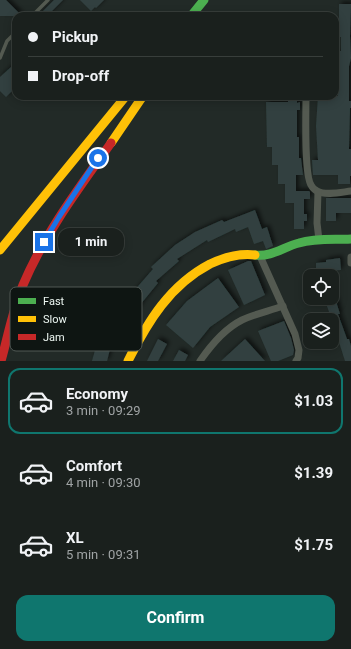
<!DOCTYPE html>
<meta charset="utf-8">
<style>
:root{--surface:#1a201d;--page:#272d2a;--text:#f1f3f6;--muted:#9fa3a4;--line:#383e3b;--accent:#0f766e}
body{margin:0;font-family:Roboto,sans-serif;background:var(--page);color:var(--text);height:100vh;display:flex;flex-direction:column;font-size:15px;white-space:nowrap}
*{box-sizing:border-box;margin:0}
p{font-size:13px;color:var(--muted)}
.icon{flex:none;width:22px;height:22px;fill:none;stroke:currentColor;stroke-width:2;stroke-linecap:round;stroke-linejoin:round}
.map{position:relative;height:361px;overflow:hidden}
.side{display:flex;flex-direction:column;background:var(--surface);flex:1}
.side>*{flex:none}
.hud{position:absolute;left:12px;top:12px;width:327px;height:88px;border-radius:12px;box-shadow:0 2px 10px #0003,0 0 0 1px var(--line);display:grid;align-content:center;height:88px;padding:0 16px;background:var(--surface)}
.fabs{position:absolute;left:303px;top:269px;display:grid;gap:8px}
.fabs a{display:grid;place-items:center;width:36px;height:36px;border-radius:8px;background:var(--surface);box-shadow:0 2px 10px #0003,0 0 0 1px var(--line);font-size:20px}
.end{position:absolute;width:18px;height:18px;margin:-9px;border:5px solid #1a73e8;background:#fff;box-shadow:0 0 0 2px #fff}
.from{border-radius:50%}
.bubble{position:absolute;height:28px;border-radius:12px;background:var(--surface);box-shadow:0 2px 10px #0003,0 0 0 1px var(--line);font-size:13px;font-weight:700;line-height:28px;text-align:center}
.hud b{display:flex;align-items:center;gap:14px;height:38px;font-size:15px}
.hud b+b{border-top:1px solid var(--line)}
.hud i{width:10px;height:10px;background:var(--text)}
ul{padding:7px 0 0;list-style:none}
li{display:flex;align-items:center;gap:12px;height:66px;margin:0 8px 6px;padding:0 8px;border:2px solid transparent;border-radius:12px}
li div{flex:1}
li b{display:block;font-size:15px}
li em{font-style:normal;font-weight:700}
li.current{border-color:var(--accent)}
li>.icon{width:36px;height:36px;stroke-width:1.5}
.button{display:flex;gap:8px;margin-top:auto;padding:8px 16px}
.button a{flex:1;height:46px;border-radius:12px;background:var(--accent);color:#fff;font-size:16px;font-weight:700;line-height:46px;text-align:center}
.map>svg:first-child{display:block}
</style>
<div class="map">
<svg width="351" height="361" viewBox="0 0 351 361">
<defs>
<filter id="shadow"><feDropShadow dx="2.5" dy="-2.5" stdDeviation="2" flood-color="#0009"/></filter>
</defs>
<rect width="100%" height="100%" fill="#222a27"/>
<g fill="#314140" filter="url(#shadow)">
<polygon points="0,0 6,0 22,16 0,16"/>
<polygon points="54,0 63,0 47,16 38,16"/>
<polygon points="80,0 104,0 96,8 95,7 91,11"/>
<polygon points="339,4 351,4 350,36 351,58 349,66 349,101 351,101 351,108 350,108 349,149 351,149 351,176 350,176 350,184 338,184 338,175 313,175 312,160 318,160 316,126 318,96 338,96 339,51 341,51 341,37 339,37"/>
<polygon points="11,67 16,72 16,87 6,97 0,91 0,77"/>
<polygon points="288,96 297,96 297,103 300,102 300,110 297,110 297,137 299,137 299,158 301,158 303,175 296,175 296,191 309,191 310,192 310,199 304,199 304,214 307,214 307,221 304,221 304,229 294,229 294,203 285,203 285,184 278,184 278,165 272,165 272,147 267,147 266,102 288,102"/>
<polygon points="326,198 351,198 351,213 336,213 336,221 326,221"/>
<polygon points="255,210 262,229 267,227 273,246 266,249 263,241 254,244 248,227 236,232 235,229 208,242 207,240 177,259 179,261 156,281 158,283 140,305 141,305 124,330 114,351 110,349 107,361 92,361 97,343 108,322 112,324 133,292 153,269 151,267 175,245 195,232 222,220 224,222"/>
<polygon points="340,258 341,270 326,271 327,276 316,276 316,263 326,262 326,260"/>
<polygon points="248,261 251,261 265,295 244,305 228,270"/>
<polygon points="218,278 239,307 210,327 193,348 166,325 187,301"/>
<polygon points="324,298 335,298 340,314 338,314 347,339 349,339 351,346 351,361 345,361 339,342 337,342 332,327 332,320"/>
<polygon points="284,321 291,338 294,350 293,355 278,361 271,361 258,331"/>
<polygon points="158,339 167,344 158,361 147,361"/>
<polygon points="245,339 265,361 221,361"/>
<polygon points="179,350 188,355 185,361 173,361"/>
</g>
<g fill="none" stroke-linecap="round" stroke-linejoin="round">
<g stroke="#545a51" stroke-width="3.5">
<polyline points="32,16 48,0"/>
<polyline points="0,58 7,41 16,32"/>
</g>
<g stroke="#545a51" stroke-width="7">
<path d="M306,96C306,112 304,174 311,185C312,187 315,190 317,191C326,196 342,192 351,191"/>
<polyline points="318,192 317,223 319,240"/>
<polyline points="260,256 295,334 299,350 298,358 296,361"/>
<polyline points="351,257 351,263"/>
<path d="M200,361C211,345 224,329 242,320C255,314 269,311 283,306"/>
</g>
<g stroke="#4caf50" stroke-width="9">
<polyline points="191,16 204,0"/>
<path d="M255,255C272,257 283,247 299,243C316,238 334,240 351,239"/>
</g>
<g stroke="#ffc107" stroke-width="9">
<polyline points="111,143 143,96"/>
<polyline points="0,250 126,96"/>
<path d="M128,361C148,321 170,285 210,264C225,257 239,253 255,255"/>
</g>
<path stroke="#c62828" stroke-width="9" d="M1,361C8,336 13,309 23,285C45,233 79,188 111,143"/>
</g>
<g fill="none" stroke-linecap="round" stroke-linejoin="round">
<polyline stroke="#1a73e8" stroke-width="5" points="44,242 59,217 98,158"/>
</g>
<rect x="10" y="287" width="132" height="64" rx="6" fill="#0e1512" stroke="#515955" stroke-width="1"/>
<rect x="18" y="298" width="18" height="6" fill="#4caf50"/>
<rect x="18" y="316" width="18" height="6" fill="#ffc107"/>
<rect x="18" y="334" width="18" height="6" fill="#c62828"/>
<g font-size="11" fill="#edf7f2">
<text x="43" y="305">Fast</text>
<text x="43" y="323">Slow</text>
<text x="43" y="341">Jam</text>
</g>
</svg>
<div class="fabs">
<a><svg class="icon" aria-label="locate" viewBox="0 0 24 24"><circle cx="12" cy="12" r="6"/><path d="M12 2v4M12 18v4M2 12h4M18 12h4"/></svg></a>
<a><svg class="icon" aria-label="layers" viewBox="0 0 24 24"><path d="M12 4l9 5-9 5-9-5zM3 14l9 5 9-5"/></svg></a>
</div>
<i class="end from" style="left:98px;top:158px"></i>
<i class="end" style="left:44px;top:242px"></i>
<div class="bubble" style="left:58px;top:228px;width:66px">1 min</div>
<div class="hud">
<b><i class="from"></i>Pickup</b>
<b><i></i>Drop-off</b>
</div>
</div>
<section class="side">
<ul>
<li class="current"><svg class="icon" aria-label="car" viewBox="0 0 24 24"><path d="M5 17H2v-5l4-1 3-4h7l3 4 3 1v5h-3M9 17h6M6 11h13"/><circle cx="7" cy="17" r="2"/><circle cx="17" cy="17" r="2"/></svg><div><b>Economy</b><p>3 min · 09:29</p></div><em>$1.03</em></li>
<li><svg class="icon" aria-label="car" viewBox="0 0 24 24"><path d="M5 17H2v-5l4-1 3-4h7l3 4 3 1v5h-3M9 17h6M6 11h13"/><circle cx="7" cy="17" r="2"/><circle cx="17" cy="17" r="2"/></svg><div><b>Comfort</b><p>4 min · 09:30</p></div><em>$1.39</em></li>
<li><svg class="icon" aria-label="car" viewBox="0 0 24 24"><path d="M5 17H2v-5l4-1 3-4h7l3 4 3 1v5h-3M9 17h6M6 11h13"/><circle cx="7" cy="17" r="2"/><circle cx="17" cy="17" r="2"/></svg><div><b>XL</b><p>5 min · 09:31</p></div><em>$1.75</em></li>
</ul>
<div class="button"><a>Confirm</a></div>
</section>
